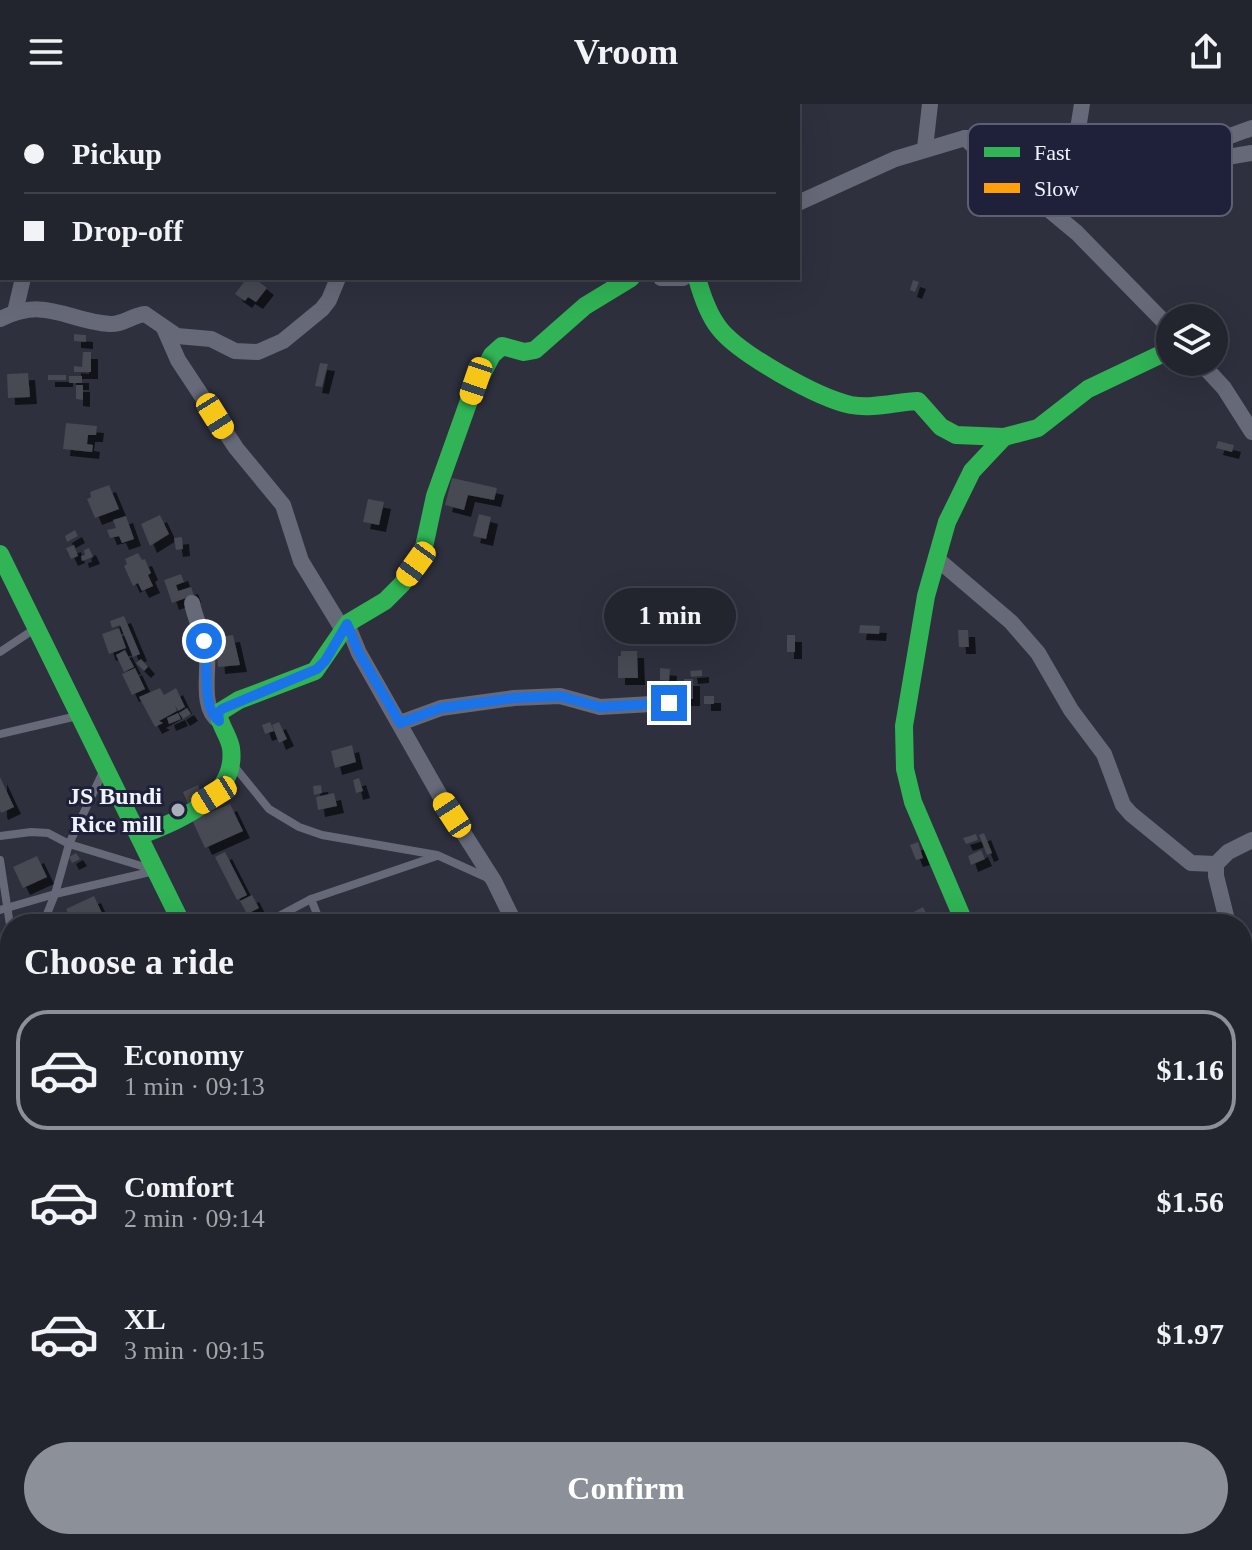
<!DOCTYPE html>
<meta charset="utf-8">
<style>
:root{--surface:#22242e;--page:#2a2c36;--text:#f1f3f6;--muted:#a2a4aa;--line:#3f414a;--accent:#8c9099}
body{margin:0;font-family:Georgia,serif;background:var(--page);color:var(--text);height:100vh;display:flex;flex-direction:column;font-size:30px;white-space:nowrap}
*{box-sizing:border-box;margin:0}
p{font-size:26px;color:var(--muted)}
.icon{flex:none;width:44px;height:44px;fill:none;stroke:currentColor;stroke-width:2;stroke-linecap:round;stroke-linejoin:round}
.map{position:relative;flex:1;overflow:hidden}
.sheet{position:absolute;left:0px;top:810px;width:1252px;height:636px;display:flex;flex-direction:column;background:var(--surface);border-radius:32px 32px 0 0;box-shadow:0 8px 32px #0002,0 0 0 2px var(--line)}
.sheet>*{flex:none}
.top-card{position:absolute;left:0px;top:0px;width:800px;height:176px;box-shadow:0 8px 32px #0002,0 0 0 2px var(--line);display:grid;align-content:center;height:176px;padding:0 24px;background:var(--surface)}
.controls{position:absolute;left:1156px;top:200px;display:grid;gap:16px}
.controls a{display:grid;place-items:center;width:72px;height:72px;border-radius:50%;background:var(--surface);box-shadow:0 8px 32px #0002,0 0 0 2px var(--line);font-size:40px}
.end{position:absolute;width:36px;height:36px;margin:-18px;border:10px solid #1a73e8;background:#fff;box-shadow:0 0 0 4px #fff}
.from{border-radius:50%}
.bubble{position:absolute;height:56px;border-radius:28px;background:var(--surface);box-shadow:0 8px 32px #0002,0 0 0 2px var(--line);font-size:26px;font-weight:600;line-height:56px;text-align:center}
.car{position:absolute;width:24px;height:48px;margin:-24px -12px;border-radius:10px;box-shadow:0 0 6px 2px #0007;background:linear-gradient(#f5c518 24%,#345 0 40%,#f5c518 0 76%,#345 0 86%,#f5c518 0)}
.top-card b{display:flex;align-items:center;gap:28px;height:76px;font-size:30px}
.top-card b+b{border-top:2px solid var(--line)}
.top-card i{width:20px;height:20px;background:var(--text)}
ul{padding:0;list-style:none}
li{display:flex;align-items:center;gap:24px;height:120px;margin:0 16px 12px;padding:0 8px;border:4px solid transparent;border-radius:32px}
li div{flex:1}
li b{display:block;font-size:30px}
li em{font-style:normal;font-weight:600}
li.on{border-color:var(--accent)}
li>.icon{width:72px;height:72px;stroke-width:1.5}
h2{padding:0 24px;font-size:36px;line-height:96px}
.action{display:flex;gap:16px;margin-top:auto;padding:16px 24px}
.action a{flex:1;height:92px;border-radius:48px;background:var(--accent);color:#fff;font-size:32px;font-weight:600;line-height:92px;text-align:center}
header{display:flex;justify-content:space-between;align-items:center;height:104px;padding:0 24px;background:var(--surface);font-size:36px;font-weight:600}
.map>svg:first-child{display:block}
</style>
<header><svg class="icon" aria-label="menu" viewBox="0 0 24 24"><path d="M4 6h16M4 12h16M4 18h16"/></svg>Vroom<svg class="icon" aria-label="share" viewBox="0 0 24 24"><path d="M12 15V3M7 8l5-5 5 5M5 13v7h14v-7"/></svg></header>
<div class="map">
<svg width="1252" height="1446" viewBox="0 0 1252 1446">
<defs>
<filter id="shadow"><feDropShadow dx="7" dy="7" stdDeviation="0" flood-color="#0009"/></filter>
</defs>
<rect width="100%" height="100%" fill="#2e303e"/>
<g fill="#464853" filter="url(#shadow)">
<polygon points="247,174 254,174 267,184 256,198 248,193 245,197 235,190"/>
<polygon points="913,176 919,178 915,188 910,186"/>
<polygon points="74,230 86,231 86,238 74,237"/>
<polygon points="83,248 91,248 91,268 74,268 74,262 82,263"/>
<polygon points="320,259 328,260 322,283 315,282"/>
<polygon points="28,269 30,293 8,294 7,270"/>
<rect x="48" y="271" width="18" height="5"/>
<rect x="69" y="272" width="13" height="7"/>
<polygon points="76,281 83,281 83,296 76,295"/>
<polygon points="66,319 97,322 96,331 88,331 87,340 93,341 92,348 63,345"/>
<polygon points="1218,337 1234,341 1232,348 1216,344"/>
<polygon points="452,374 497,384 494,396 468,391 464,406 445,401"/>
<polygon points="109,381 119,405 95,414 87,395 91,393 90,388"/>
<polygon points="368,395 384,398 379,421 363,418"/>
<polygon points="479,410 491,413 486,435 473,432"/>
<polygon points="160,411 169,430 150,442 141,420"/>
<polygon points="126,412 134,435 122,439 119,432 110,434 107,426 116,424 113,416"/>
<polygon points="75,426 78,432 67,438 65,432"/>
<polygon points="182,433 183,445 176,446 174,434"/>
<polygon points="74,441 78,452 71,455 66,444"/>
<polygon points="89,444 93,453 82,457 81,452 85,451 84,446"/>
<polygon points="138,449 142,456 145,455 151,469 148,471 153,482 142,487 138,479 133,482 124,462 127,460 125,455"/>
<polygon points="181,470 184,478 176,481 178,487 191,483 194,491 172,499 164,476"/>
<polygon points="124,512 140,550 133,553 120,521 112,524 110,517"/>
<polygon points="860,521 880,522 879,530 859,529"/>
<polygon points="119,524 126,544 109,550 102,530"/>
<polygon points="958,526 968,526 969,543 959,543"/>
<polygon points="233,531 240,561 218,563 217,549 219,549 216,536 219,536 219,533"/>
<rect x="787" y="531" width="8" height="17"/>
<polygon points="125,546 134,563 124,568 116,551"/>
<polygon points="621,547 637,547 638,574 618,574 618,552 621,552"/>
<polygon points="141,555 148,563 144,567 136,559"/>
<polygon points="135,564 145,585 132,591 122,570"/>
<polygon points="660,564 670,565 669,577 660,576"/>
<polygon points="702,566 702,572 691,573 690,567"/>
<rect x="684" y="575" width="9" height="20"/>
<polygon points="160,584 164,591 176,584 185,603 178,607 175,601 177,607 159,617 163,619 155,623 139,593"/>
<rect x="704" y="592" width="10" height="8"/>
<polygon points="187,604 191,610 183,615 179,609"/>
<polygon points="178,609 181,615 169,620 167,614"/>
<polygon points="270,618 274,627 265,630 262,621"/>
<polygon points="279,618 287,635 279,639 272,621"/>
<polygon points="352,641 356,658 335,664 331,647"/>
<polygon points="0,673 14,703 1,709 0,706"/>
<polygon points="359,674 363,687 356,689 353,676"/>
<polygon points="198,681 203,694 188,700 183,688"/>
<polygon points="321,681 322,689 314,691 313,682"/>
<polygon points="334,689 337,702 318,706 316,693"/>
<polygon points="230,700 243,727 205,744 192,716"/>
<polygon points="984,729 992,749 987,751 979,731"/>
<polygon points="976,730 978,736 966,740 963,734"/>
<polygon points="918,738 923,754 916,756 910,741"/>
<polygon points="981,746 985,755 971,761 968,752"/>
<polygon points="225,748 247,791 237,796 215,753"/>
<polygon points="76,749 80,755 72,759 69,753"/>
<polygon points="37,752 47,773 23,784 13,763"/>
<polygon points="252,791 259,804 247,810 240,797"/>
<polygon points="94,792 107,820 66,820 72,817 66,805"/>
<polygon points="923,803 929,814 925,816 927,820 896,820 895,818"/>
<polygon points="7,898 10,903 10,920 0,927 0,903"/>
<polygon points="7,1323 10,1346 0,1350 0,1326"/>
<polygon points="718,1439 721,1446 701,1446"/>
</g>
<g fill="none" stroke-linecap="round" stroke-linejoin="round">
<g stroke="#666978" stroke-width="8">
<polyline points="0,548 33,526"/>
<polyline points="0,630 73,613"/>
<polyline points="234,662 269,705 299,723 322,731 437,751 490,775"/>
<polyline points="0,732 31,728 48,729 69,740 148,764"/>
<polyline points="0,756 10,821"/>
<polyline points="311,795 321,820"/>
<polyline points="0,806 55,790 150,768"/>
<polyline points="43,820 55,790 69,740 102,670"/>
<polyline points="264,820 311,795 437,752"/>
</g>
<g stroke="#666978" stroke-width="16">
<polyline points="371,0 372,2"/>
<polyline points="633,0 634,2"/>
<polyline points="78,2 79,0"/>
<polyline points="451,2 452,0"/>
<polyline points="965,34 1024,90 1047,104 1077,129 1170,224"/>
<polyline points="925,44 930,0"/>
<polyline points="1064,49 1078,25 1082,0"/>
<path d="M1197,58C1212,36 1227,33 1252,24"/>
<polyline points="798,99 895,55 965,34 1013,35 1082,52 1154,58 1197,58 1252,49"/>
<polyline points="661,174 683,174"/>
<polyline points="15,208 23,174"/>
<path d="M0,215C47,192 66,217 110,220C123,221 133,211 145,210L177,232L211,235L235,247L258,248L283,237L322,205L329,196L338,174"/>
<polyline points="164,224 178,256 236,344 283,401 301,457 343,526"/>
<polyline points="1200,258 1224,284 1252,328"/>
<polyline points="936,454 1011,518 1038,549 1071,606 1104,650 1123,701 1131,710 1191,759 1216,760"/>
<path d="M192,499C195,516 205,532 207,549C209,569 200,604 219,617"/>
<polyline points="347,520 359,549 443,697 494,777 515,820"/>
<polyline points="400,619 441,604 514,594 560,592 600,603 669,599"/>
<polyline points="1228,820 1216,772 1216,760 1228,748 1252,736"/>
<polyline points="0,946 10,941"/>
<polyline points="1242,1188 1252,1208"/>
<polyline points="0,1204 10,1200"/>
<polyline points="0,1323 10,1319"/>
<polyline points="0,1382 10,1376"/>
<polyline points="417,1436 426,1446"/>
<polyline points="878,1436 885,1446"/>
<polyline points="303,1446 306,1436"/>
</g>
<g stroke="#30b455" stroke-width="18">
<path d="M697,174C702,192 708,210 719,224C739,250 818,294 851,301C873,305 896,298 918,297L941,323L956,331L1004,333L1038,324L1088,285L1170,246"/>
<polyline points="0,450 182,820"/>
<path d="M139,732C176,717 238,695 231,644C229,632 220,622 218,609L239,596L315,567L348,519L385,497L402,480L424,443L435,392L471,291L492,251L502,242L524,248L535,246L585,202L631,174"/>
<polyline points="965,820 913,698 905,665 904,622 926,492 947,418 972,367 1004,333"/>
<polyline points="1242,1026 1252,1023"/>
<polyline points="837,1446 850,1436"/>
</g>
<polyline stroke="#ff9f0a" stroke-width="18" points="441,1436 445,1446"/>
</g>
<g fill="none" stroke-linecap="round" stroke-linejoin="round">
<path stroke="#1a73e8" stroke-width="10" d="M204,537C210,559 200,603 219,617L218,609L222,605L317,565L325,557L347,520L359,549L400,619L441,604L514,594L560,592L600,603L669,599"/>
</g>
<circle fill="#abaebb" stroke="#1e2139" stroke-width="3" cx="178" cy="706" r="8"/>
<g text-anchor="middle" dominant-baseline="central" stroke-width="6" stroke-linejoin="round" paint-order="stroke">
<g font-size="24" font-weight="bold" fill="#eff2ff" stroke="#1e2139" text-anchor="end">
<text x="162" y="692">JS Bundi<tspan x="162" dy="28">Rice mill</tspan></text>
</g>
</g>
<rect x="968" y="20" width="264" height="92" rx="12" fill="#1e2139" stroke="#5d6074" stroke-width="2"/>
<rect x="984" y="43" width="36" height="10" fill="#30b455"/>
<rect x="984" y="79" width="36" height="10" fill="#ff9f0a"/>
<g font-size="22" fill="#eff2ff">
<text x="1034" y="56">Fast</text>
<text x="1034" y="92">Slow</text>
</g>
</svg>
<div class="controls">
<a><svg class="icon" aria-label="layers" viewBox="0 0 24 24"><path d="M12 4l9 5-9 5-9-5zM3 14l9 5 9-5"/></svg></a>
</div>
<i class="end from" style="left:204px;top:537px"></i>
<i class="end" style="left:669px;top:599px"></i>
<div class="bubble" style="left:604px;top:484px;width:132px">1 min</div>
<i class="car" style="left:476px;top:277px;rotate:199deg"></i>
<i class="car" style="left:215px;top:312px;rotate:148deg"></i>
<i class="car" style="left:416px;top:460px;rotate:216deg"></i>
<i class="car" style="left:214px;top:691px;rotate:238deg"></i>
<i class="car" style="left:452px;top:711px;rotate:327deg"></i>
<div class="top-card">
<b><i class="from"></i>Pickup</b>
<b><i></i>Drop-off</b>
</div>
<section class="sheet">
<h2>Choose a ride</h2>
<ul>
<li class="on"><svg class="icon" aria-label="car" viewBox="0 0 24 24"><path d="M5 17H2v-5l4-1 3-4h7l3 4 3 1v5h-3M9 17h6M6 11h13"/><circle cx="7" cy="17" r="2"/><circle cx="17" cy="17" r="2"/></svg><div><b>Economy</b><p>1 min · 09:13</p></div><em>$1.16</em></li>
<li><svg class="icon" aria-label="car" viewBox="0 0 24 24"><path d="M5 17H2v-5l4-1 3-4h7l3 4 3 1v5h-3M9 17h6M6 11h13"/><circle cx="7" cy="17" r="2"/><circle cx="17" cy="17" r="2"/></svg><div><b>Comfort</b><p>2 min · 09:14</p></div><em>$1.56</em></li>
<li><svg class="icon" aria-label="car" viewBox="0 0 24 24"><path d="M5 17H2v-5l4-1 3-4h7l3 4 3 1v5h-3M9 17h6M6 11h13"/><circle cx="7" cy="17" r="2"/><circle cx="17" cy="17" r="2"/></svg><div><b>XL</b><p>3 min · 09:15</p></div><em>$1.97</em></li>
</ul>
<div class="action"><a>Confirm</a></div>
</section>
</div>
